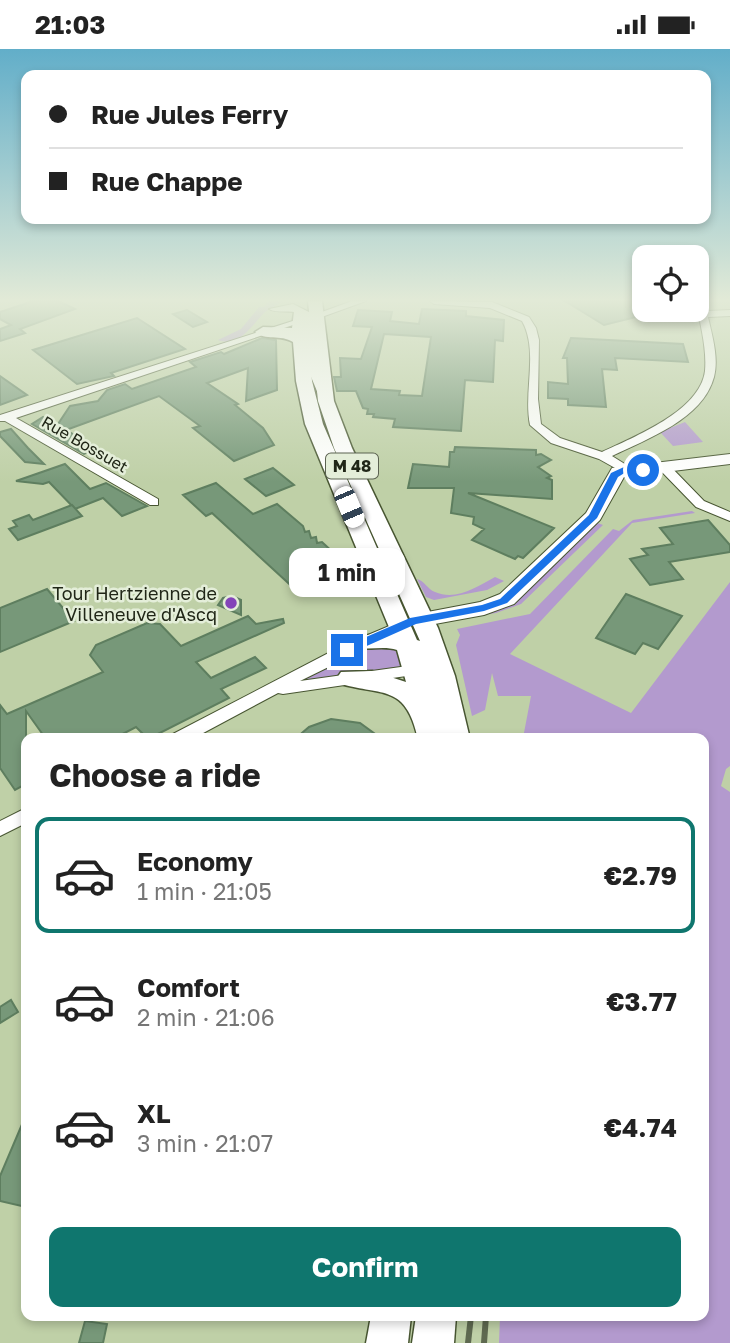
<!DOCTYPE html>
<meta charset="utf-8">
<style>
:root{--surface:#fff;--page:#f2f2f2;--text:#222;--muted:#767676;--line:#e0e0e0;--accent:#0f766e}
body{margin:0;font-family:"Golos Text",sans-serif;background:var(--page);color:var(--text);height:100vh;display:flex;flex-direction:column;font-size:26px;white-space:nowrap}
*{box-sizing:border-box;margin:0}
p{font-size:23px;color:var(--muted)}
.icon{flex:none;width:38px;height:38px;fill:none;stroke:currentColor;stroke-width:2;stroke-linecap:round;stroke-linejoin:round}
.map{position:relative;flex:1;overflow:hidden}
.panel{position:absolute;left:21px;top:684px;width:688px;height:588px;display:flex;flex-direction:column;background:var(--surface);border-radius:14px;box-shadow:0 4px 10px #0003}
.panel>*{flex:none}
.top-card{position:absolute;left:21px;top:21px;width:690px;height:154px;border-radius:14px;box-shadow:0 4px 10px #0003;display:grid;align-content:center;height:154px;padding:0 28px;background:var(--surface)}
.fabs{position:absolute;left:632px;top:196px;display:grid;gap:14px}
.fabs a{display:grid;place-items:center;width:77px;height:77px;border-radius:14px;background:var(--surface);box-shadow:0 4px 10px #0003;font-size:35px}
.end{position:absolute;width:32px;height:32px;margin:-16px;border:9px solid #1a73e8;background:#fff;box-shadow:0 0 0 4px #fff}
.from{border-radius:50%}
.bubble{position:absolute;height:49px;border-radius:14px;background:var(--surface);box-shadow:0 4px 10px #0003;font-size:23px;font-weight:700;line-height:49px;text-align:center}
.car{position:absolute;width:21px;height:42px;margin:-21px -10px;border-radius:9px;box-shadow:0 0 5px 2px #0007;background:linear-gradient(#fff 24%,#345 0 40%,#fff 0 76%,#345 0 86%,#fff 0)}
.top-card b{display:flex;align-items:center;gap:24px;height:66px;font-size:26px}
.top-card b+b{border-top:2px solid var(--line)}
.top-card i{width:18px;height:18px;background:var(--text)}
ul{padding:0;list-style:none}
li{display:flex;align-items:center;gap:21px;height:116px;margin:0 14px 10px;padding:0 14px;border:4px solid transparent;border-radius:14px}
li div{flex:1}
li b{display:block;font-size:26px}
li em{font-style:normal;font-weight:700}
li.selected{border-color:var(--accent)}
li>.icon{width:63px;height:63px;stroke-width:1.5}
h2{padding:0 28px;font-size:32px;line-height:84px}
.action{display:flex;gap:14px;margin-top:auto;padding:14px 28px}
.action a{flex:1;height:80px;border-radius:14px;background:var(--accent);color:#fff;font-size:28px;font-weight:700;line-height:80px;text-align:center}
.status{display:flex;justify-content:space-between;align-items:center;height:49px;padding:0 35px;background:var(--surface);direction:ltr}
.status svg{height:19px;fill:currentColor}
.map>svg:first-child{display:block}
</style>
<div class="status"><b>21:03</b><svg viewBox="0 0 49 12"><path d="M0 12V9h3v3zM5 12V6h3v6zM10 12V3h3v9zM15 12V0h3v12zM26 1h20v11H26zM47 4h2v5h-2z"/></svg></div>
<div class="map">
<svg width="730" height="1294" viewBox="0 0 730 1294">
<rect width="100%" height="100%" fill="#bfd0a7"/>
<g fill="#b39ace">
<path d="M269,252H284C278,256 269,259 264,264C252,276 239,299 218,291L241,280L259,258H264Z"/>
<polygon points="685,373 703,393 673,397 660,383"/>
<polygon points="692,462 695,464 632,474 510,605 631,664 730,533 730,717 726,720 721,737 730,743 730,1294 499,1294 500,1267 704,1267 704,690 523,689 531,647 498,647 492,624 485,661 472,667 456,596 460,586 457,580 530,565 613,480 619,482 633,471"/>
<polygon points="595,473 603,476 521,555 496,564 457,570 497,561"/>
<path d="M495,528L504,532L487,541L434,551L426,548L417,530C425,532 427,540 435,543C456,552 477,538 495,528Z"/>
<polygon points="364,596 396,596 405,619 296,633"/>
</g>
<g fill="#779879" stroke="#5e7e5f" stroke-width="2" fill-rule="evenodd">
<polygon points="33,252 58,252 75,260 20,280 25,284 0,292 0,280 11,276 0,270 0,263"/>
<polygon points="565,252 644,252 644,266 604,276"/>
<path d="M422,260L466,262V267L504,271L503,292L495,291L493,333L465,331L461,382L393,378L395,370L373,368L374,365H367L368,360L363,359L356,342H337L334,328H341L340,309L361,310L372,278L353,277L358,261L392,263L390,272L419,275ZM384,285L431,288L422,347L399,346L400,342L371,340Z"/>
<polygon points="187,261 207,273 193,278 173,265"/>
<polygon points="137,269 185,300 111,324 114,327 77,335 33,301"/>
<polygon points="262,289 276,291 277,341 246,352 248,319 207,334 238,355 235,356 263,379 274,396 234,412 193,379 200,377 159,347 66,381 97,399 84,405 32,375 43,368 56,378 70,357 98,352 107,341 125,335 132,340 196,318 190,313 221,303 224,305"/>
<polygon points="571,289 683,295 688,313 615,309 617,321 602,320 606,358 568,356 568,350 548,349 548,333 568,335 567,309 563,309"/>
<polygon points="0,327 27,346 0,356"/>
<polygon points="11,380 28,399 44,415 25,413 0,387 0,383"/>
<polygon points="455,398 536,401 536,406 541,405 551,411 538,418 551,427 547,429 552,431 552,450 468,444 554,479 523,509 518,507 515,510 472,491 484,480 473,475 474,468 451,464 454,439 408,439 413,415 449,418 450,403 454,403"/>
<polygon points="65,415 90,440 106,434 147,457 122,467 103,449 75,460 49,433 43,435 16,432"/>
<polygon points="273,419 294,436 266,447 245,430"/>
<polygon points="216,434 253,465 277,455 303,477 305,483 309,482 311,489 316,488 317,494 322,493 336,506 304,520 319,533 298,543 212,464 206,467 183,446"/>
<polygon points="72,456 82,467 18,491 9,480 17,477 13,472 29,466 33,471"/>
<polygon points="708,471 730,496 730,503 669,513 683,530 650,536 630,510 648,506 642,500 673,495 660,479"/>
<polygon points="47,540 74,572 0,603 0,559"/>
<polygon points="626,545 682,567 658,600 643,594 635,605 596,589"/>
<polygon points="232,547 241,551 241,566 218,556 223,549"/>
<polygon points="248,567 256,575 283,570 284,574 196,613 211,629 255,608 266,619 221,640 229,649 148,690 136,678 113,690 46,690 26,662 26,735 15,741 0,719 0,656 7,665 103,623 90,606 96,596 147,574 160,575 181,597"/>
<polygon points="331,670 360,674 382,690 295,690 309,678"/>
<polygon points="11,951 18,963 0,974 0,958"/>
<polygon points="26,1066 26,1158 0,1152 0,1127"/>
<polygon points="85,1272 107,1275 103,1294 79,1294"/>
</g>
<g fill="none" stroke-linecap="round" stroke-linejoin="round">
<defs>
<g id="street">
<polygon points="352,252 366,252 319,269 311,267"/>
<path d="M430,252L492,253L529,268L536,279L539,291L538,350L541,375L560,389L602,403C634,388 700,362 705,322C707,299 700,275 696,252H706L707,262L730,261V267L708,268C712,286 719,309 714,328C703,370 647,390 612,407L628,417V423L624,424L599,410L551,394L530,376C523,343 539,302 522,272L490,259L434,255Z"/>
<path d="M293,255L311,264L317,318L329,347L328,349L319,347L307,318L302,273L16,369L158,450V456H150L5,372H0V366L302,269L301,265C290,260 277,265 269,260Z"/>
<polygon points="665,415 669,416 704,452 730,463 730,472 696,458 661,422 661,416"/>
<polygon points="401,572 408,577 406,580 300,632 415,616 423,621 420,625 283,645 278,644 192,690 169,690 171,686 342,597"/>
<polygon points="26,759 26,774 0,787 0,772"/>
</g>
<polygon id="secondary" points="730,405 730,415 624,428 600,471 514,555 484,566 424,577 414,570 417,565 480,553 500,545 586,464 612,419"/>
<g id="primary">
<path d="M308,252H322L334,352L352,399L438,579L455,627L470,690H444L424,605L444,690H418C406,635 383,647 341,635L337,629L341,623L372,622L406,633L397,601C383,596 369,602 355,598L351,593L355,588L391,583L305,375L296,332L293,293C281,285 265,292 255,283L263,278L292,279L294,263L299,262L306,266L312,332L323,375L417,591L420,592L334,399L318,352Z"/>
<polygon points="371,1267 411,1267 408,1294 366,1294"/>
<polygon points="416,1267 456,1267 454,1294 412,1294"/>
</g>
</defs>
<use href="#street" stroke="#475531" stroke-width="2"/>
<use href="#secondary" stroke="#475531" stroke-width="2"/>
<use href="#primary" stroke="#475531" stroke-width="3"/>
<use href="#street" fill="#fff" fill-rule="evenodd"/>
<use href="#secondary" fill="#fff" fill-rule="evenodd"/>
<use href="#primary" fill="#fff" fill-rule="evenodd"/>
<g stroke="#5e6950" stroke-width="6">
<polyline points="468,1294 471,1267"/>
<polyline points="484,1294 486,1267"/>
</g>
</g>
<linearGradient id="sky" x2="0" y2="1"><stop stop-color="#62aec9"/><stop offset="0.58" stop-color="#e2ead7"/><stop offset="1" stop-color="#e2ead7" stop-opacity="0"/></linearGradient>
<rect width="730" height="433" fill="url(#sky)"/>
<polygon fill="#1a73e8" points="624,418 647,421 626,423 618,428 597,469 507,554 484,562 416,575 351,604 343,604 343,598 410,569 482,556 500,550 589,466 611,424"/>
<circle fill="#8344b9" stroke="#e4eed9" stroke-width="2.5" cx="231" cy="554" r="7"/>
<g text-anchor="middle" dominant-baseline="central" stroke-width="5" stroke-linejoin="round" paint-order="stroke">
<g font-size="16" fill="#202617" stroke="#e4eed9">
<text transform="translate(85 395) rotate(30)">Rue Bossuet</text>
</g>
<rect fill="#e4eed9" stroke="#5b6251" stroke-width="2" x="326" y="404.5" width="52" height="25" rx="5"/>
<g font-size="16" font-weight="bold" fill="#202617">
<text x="352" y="417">M 48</text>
</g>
<g font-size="18" fill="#202617" stroke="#e4eed9" text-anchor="end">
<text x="217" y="544">Tour Hertzienne de<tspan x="217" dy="21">Villeneuve d'Ascq</tspan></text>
</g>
</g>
</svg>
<div class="fabs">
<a><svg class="icon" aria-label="locate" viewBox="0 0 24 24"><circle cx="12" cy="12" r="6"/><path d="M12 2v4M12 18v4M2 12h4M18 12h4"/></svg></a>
</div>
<i class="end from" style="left:643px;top:421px"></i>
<i class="end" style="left:347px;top:601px"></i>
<div class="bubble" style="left:289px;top:499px;width:116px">1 min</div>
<i class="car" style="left:349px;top:458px;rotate:157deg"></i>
<div class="top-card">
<b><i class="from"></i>Rue Jules Ferry</b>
<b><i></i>Rue Chappe</b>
</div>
<section class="panel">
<h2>Choose a ride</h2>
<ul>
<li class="selected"><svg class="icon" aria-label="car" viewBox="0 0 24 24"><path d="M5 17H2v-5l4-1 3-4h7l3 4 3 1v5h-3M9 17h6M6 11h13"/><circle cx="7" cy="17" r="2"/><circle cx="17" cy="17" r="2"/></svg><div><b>Economy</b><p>1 min · 21:05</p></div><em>€2.79</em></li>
<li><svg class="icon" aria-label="car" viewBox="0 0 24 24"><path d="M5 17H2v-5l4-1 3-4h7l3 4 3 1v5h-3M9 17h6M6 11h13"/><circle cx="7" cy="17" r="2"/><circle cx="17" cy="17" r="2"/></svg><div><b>Comfort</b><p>2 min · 21:06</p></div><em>€3.77</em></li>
<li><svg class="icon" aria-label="car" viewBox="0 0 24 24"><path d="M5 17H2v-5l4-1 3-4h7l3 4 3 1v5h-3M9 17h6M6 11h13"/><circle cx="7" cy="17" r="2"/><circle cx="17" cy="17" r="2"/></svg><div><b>XL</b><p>3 min · 21:07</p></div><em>€4.74</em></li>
</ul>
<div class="action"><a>Confirm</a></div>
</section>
</div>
